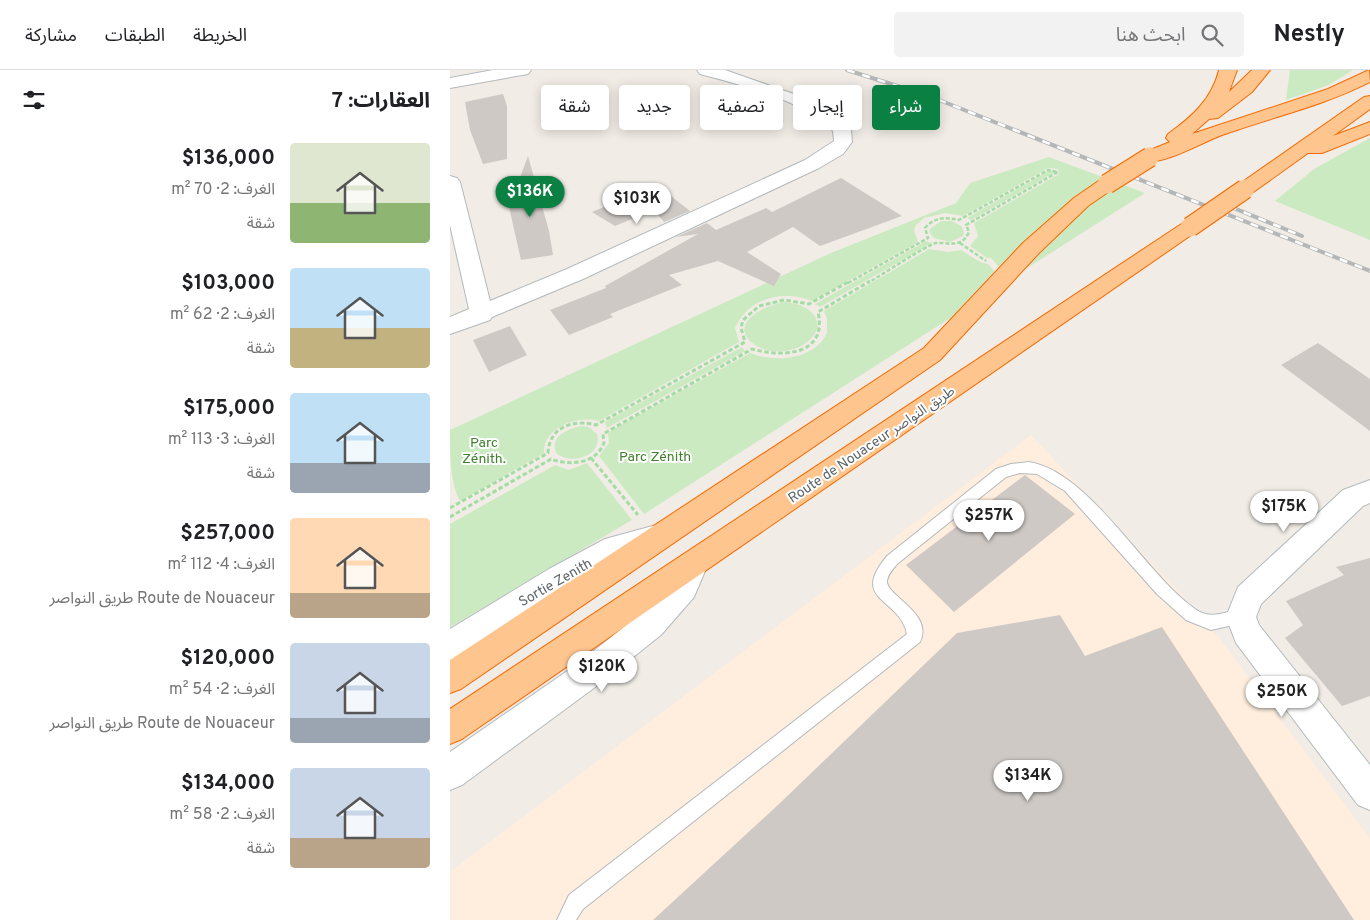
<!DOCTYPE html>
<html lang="ar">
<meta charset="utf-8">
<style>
:root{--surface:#fff;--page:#f2f2f2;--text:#202124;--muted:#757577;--line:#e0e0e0;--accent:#0b8043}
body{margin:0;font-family:Overpass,"Noto Sans Arabic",sans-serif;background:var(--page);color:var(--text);direction:rtl;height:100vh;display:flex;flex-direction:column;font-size:19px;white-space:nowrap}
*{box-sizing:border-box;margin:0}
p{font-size:16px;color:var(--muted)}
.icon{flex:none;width:28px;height:28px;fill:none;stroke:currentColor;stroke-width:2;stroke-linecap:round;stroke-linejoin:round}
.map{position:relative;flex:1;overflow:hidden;direction:ltr}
.panel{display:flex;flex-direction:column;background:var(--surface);width:450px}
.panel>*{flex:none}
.guide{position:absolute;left:15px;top:15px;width:475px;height:45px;direction:rtl;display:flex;gap:10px}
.price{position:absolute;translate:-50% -42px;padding:0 11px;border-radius:18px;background:#fff;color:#222;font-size:16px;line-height:32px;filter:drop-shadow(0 1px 2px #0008)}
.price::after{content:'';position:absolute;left:50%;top:30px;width:15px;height:11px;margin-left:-8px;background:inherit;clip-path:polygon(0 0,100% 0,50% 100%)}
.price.selected{background:var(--accent);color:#fff}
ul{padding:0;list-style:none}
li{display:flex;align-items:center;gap:15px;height:125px;padding:0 20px}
li span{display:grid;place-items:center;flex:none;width:140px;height:100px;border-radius:5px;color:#555}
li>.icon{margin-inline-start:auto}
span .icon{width:60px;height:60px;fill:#fffc;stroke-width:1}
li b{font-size:21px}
h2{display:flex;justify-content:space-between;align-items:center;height:60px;padding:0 20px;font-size:21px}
.chip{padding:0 18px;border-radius:5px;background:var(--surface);box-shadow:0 2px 12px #0003;font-size:18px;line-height:45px}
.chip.selected{background:var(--accent);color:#fff}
header{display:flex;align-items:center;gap:30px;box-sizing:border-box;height:70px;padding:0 25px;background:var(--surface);border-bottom:1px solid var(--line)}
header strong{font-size:24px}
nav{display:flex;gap:28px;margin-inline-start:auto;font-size:18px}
.search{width:350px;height:45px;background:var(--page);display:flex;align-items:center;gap:12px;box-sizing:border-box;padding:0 18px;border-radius:5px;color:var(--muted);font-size:19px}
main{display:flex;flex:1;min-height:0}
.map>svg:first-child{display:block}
</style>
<header>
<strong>Nestly</strong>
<div class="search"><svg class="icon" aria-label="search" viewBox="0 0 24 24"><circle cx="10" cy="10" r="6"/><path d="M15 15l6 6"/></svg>ابحث هنا</div>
<nav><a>الخريطة</a><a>الطبقات</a><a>مشاركة</a></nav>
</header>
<main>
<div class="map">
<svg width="920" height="850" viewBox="0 0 920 850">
<rect width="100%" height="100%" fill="#f1ece6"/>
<!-- commercial -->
<path fill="#fed" d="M581 365 739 533 773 573 920 768V850H0V802Z"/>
<!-- green -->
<path fill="#cceac1" d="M840 0H903L879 15 836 30Z
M920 68V170L825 131 864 99Z
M599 87 695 123 563 207 557 206 541 188H537L520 176 528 166 524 153 609 104 608 99 598 98 513 146 495 143 474 148 466 155 464 160 468 172 362 231C333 220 299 227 285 258L289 272 149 351C128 345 93 357 94 383L10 431C0 413 0 382 0 360L381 183 506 133 520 113Z
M600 100 605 102 521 150 517 148Z
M491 151H502L511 156 514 162 513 166 500 172 484 168 479 162 480 159Z
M476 171 482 173 370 237 365 234Z
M479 179 498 182 511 180 530 192 538 194 555 213 194 444 149 386 159 373 158 364 162 360 300 283C325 293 364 290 377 263V249L374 241Z
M335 232C350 234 367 239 368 257 360 281 325 288 305 275 275 254 316 234 335 232Z
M292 277 295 281 157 358 155 352Z
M132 356 139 357 147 364C153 386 122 395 107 384 98 367 118 358 132 356Z
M137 393 182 450 0 557V454L105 395 119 400Z"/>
<!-- building -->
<path fill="#cec9c5" d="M53 24 57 36V89L33 94 20 60 15 32Z
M78 86 99 161 103 185 71 190 59 137Z
M391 108 452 146 370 176 343 157 297 182 331 204 324 216 268 191 219 205 232 215 160 244 163 247 119 265 100 240 156 218 155 216 248 164 226 167 257 153 266 160 316 138 322 142Z
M212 119 240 141 214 152 204 140 165 156 142 142 187 123 199 134 195 129Z
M60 256 77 285 39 302 23 270Z
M868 273 920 309V361L831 295Z
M575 405 625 444 504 542 456 495Z
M920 488V626L892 636 835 568 853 555 836 531 894 505 886 497Z
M610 545 635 586 712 557 904 850H203L329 734 507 563Z"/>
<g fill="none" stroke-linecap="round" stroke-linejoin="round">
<defs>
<path id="lane" d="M579 392C640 402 693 502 745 539 765 553 779 536 796 542L799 547 796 552 761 560 736 550 707 524 615 421 587 404 570 403 556 407 447 494C443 499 438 504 437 511 436 526 484 543 470 572L133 839 126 850H107L119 825 457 564C450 527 399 532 437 486L546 399 561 394Z"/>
<path id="street" d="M43 0H81L78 4 72 5 0 18V8Z
M247 0H275L358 29 391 47 401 60 402 72 393 84 369 98 133 209 42 247 40 250 0 264V247L19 239 0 155V106L7 108 10 112 40 231 117 199 355 90 384 71 383 61C361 33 285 13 250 4Z
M920 410V433L913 436 811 534 806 547 809 555 920 695V740L908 735 786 573 776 547 788 517 893 420Z"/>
<path id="secondary" d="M210 454 220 458 224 466 220 474 172 488 119 517 11 586 0 590V559L99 499 155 469Z
M243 482 253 485 258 494 244 527 211 565 148 615 12 715 0 720V682L126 595 189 545 222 510 233 485Z"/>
<path id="highway" d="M769 0H787L779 22 802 0H820L802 22 768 48 759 49 742 64 878 19 919 0 920 12C873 36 822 47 772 65 753 72 712 96 693 91L690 87 693 83 720 72 716 68 718 64C742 47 762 29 769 0Z
M920 26V39L883 66 920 52V64L872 83H858L802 123 795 125 788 123 785 119 788 115 914 27Z
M657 108 664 110 667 114 664 118 638 136 589 183 490 290 11 619 0 623V590L474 278 573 173 624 128 650 110Z
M740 151 747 153 750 157 747 161 12 669 0 674V639L733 153Z"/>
</defs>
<!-- lane casing -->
<use href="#lane" stroke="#b3b9bc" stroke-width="2"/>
<!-- street casing -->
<use href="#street" stroke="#b3b9bc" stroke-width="2"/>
<!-- secondary casing -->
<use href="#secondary" stroke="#b4bbbf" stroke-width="2"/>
<!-- highway casing -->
<use href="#highway" stroke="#f76900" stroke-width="2"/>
<!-- path-far1 -->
<path stroke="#a3dda3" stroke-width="2.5" stroke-dasharray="4 2" stroke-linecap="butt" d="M510 173 536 191
M398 213 478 168 475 158C484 147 496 147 509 150L598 100 608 102 516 155 519 162C511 179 499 172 486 173 479 174 428 207 418 213"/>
<!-- path -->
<path stroke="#a3dda3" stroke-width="3" stroke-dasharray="4.5 2.5" stroke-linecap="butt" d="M141 388 188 445
M0 438 98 383C99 357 123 349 146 355L295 272 291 258 293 250 309 236 334 230 359 234 400 211
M0 447 101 389C120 396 146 394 154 373L153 364 302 279C333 288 378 285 368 242L420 211"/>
<!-- lane -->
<use href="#lane" fill="#fff" fill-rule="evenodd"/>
<!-- street -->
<use href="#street" fill="#fff" fill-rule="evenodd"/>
<!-- secondary -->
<use href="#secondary" fill="#fff" fill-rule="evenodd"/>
<!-- highway -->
<use href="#highway" fill="#ffc58f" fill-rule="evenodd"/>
<defs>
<path id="rail" d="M397 0 479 26 920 201
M764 130 852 166"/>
</defs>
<!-- rail casing -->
<use href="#rail" stroke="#b5b6b7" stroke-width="4"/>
<!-- rail -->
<use href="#rail" stroke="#fff" stroke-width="2.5" stroke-dasharray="8" stroke-linecap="butt"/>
<defs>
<path id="highway-bridge" d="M657 114 700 87
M740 157 795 119"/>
</defs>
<!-- highway-bridge casing -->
<use href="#highway-bridge" stroke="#f76900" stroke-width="21" stroke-linecap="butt"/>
<!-- highway-bridge -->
<use href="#highway-bridge" stroke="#ffc58f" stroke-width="19"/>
</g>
<g text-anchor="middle" stroke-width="4" stroke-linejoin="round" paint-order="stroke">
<!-- park labels -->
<g font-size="14" fill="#3e802c" stroke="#fff">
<text x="34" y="377">Parc<tspan x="34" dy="16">Zénith.</tspan></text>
<text x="205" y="391">Parc Zénith</text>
</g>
<!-- street labels -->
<g font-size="14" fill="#5d6568" stroke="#fff">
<text transform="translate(421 374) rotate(-34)" y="5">Route de Nouaceur طريق النواصر</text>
<text transform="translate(105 512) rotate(-30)" y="5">Sortie Zenith</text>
</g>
</g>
</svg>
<b class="price selected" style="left:80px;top:148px">$136K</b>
<b class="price" style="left:187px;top:155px">$103K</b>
<b class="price" style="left:834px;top:463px">$175K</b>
<b class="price" style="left:539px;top:472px">$257K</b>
<b class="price" style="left:152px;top:623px">$120K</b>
<b class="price" style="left:832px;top:648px">$250K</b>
<b class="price" style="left:578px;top:732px">$134K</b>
<div class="guide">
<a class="chip selected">شراء</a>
<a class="chip">إيجار</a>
<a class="chip">تصفية</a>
<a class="chip">جديد</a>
<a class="chip">شقة</a>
</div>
</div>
<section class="panel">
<h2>العقارات: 7<svg class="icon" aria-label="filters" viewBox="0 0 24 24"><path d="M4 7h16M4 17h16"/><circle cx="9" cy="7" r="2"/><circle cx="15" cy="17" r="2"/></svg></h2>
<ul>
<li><span style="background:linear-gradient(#dfe7d0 60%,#8fb573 0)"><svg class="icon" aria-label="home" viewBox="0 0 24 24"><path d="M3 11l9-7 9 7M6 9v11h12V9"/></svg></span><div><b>$136,000</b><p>الغرف: 2 · 70 m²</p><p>شقة</p></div></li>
<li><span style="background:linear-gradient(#bfe0f5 60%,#c2b280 0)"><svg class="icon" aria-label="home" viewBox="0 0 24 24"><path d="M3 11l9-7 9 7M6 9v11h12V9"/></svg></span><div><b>$103,000</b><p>الغرف: 2 · 62 m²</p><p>شقة</p></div></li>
<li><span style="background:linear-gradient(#bfe0f5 70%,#9aa5b1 0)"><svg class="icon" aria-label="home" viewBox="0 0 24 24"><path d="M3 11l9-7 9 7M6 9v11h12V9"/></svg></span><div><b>$175,000</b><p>الغرف: 3 · 113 m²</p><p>شقة</p></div></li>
<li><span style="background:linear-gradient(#ffd9b3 75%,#b9a48a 0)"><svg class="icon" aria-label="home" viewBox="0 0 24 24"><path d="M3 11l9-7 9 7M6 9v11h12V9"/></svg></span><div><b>$257,000</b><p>الغرف: 4 · 112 m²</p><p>Route de Nouaceur طريق النواصر</p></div></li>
<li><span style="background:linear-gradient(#c9d6e8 75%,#9aa5b1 0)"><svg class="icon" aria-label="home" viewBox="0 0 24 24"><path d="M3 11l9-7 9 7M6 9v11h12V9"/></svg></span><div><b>$120,000</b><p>الغرف: 2 · 54 m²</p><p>Route de Nouaceur طريق النواصر</p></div></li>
<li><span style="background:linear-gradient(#c9d6e8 70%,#b9a48a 0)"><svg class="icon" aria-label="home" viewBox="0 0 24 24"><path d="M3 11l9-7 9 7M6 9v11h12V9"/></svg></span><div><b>$134,000</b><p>الغرف: 2 · 58 m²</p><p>شقة</p></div></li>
</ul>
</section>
</main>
